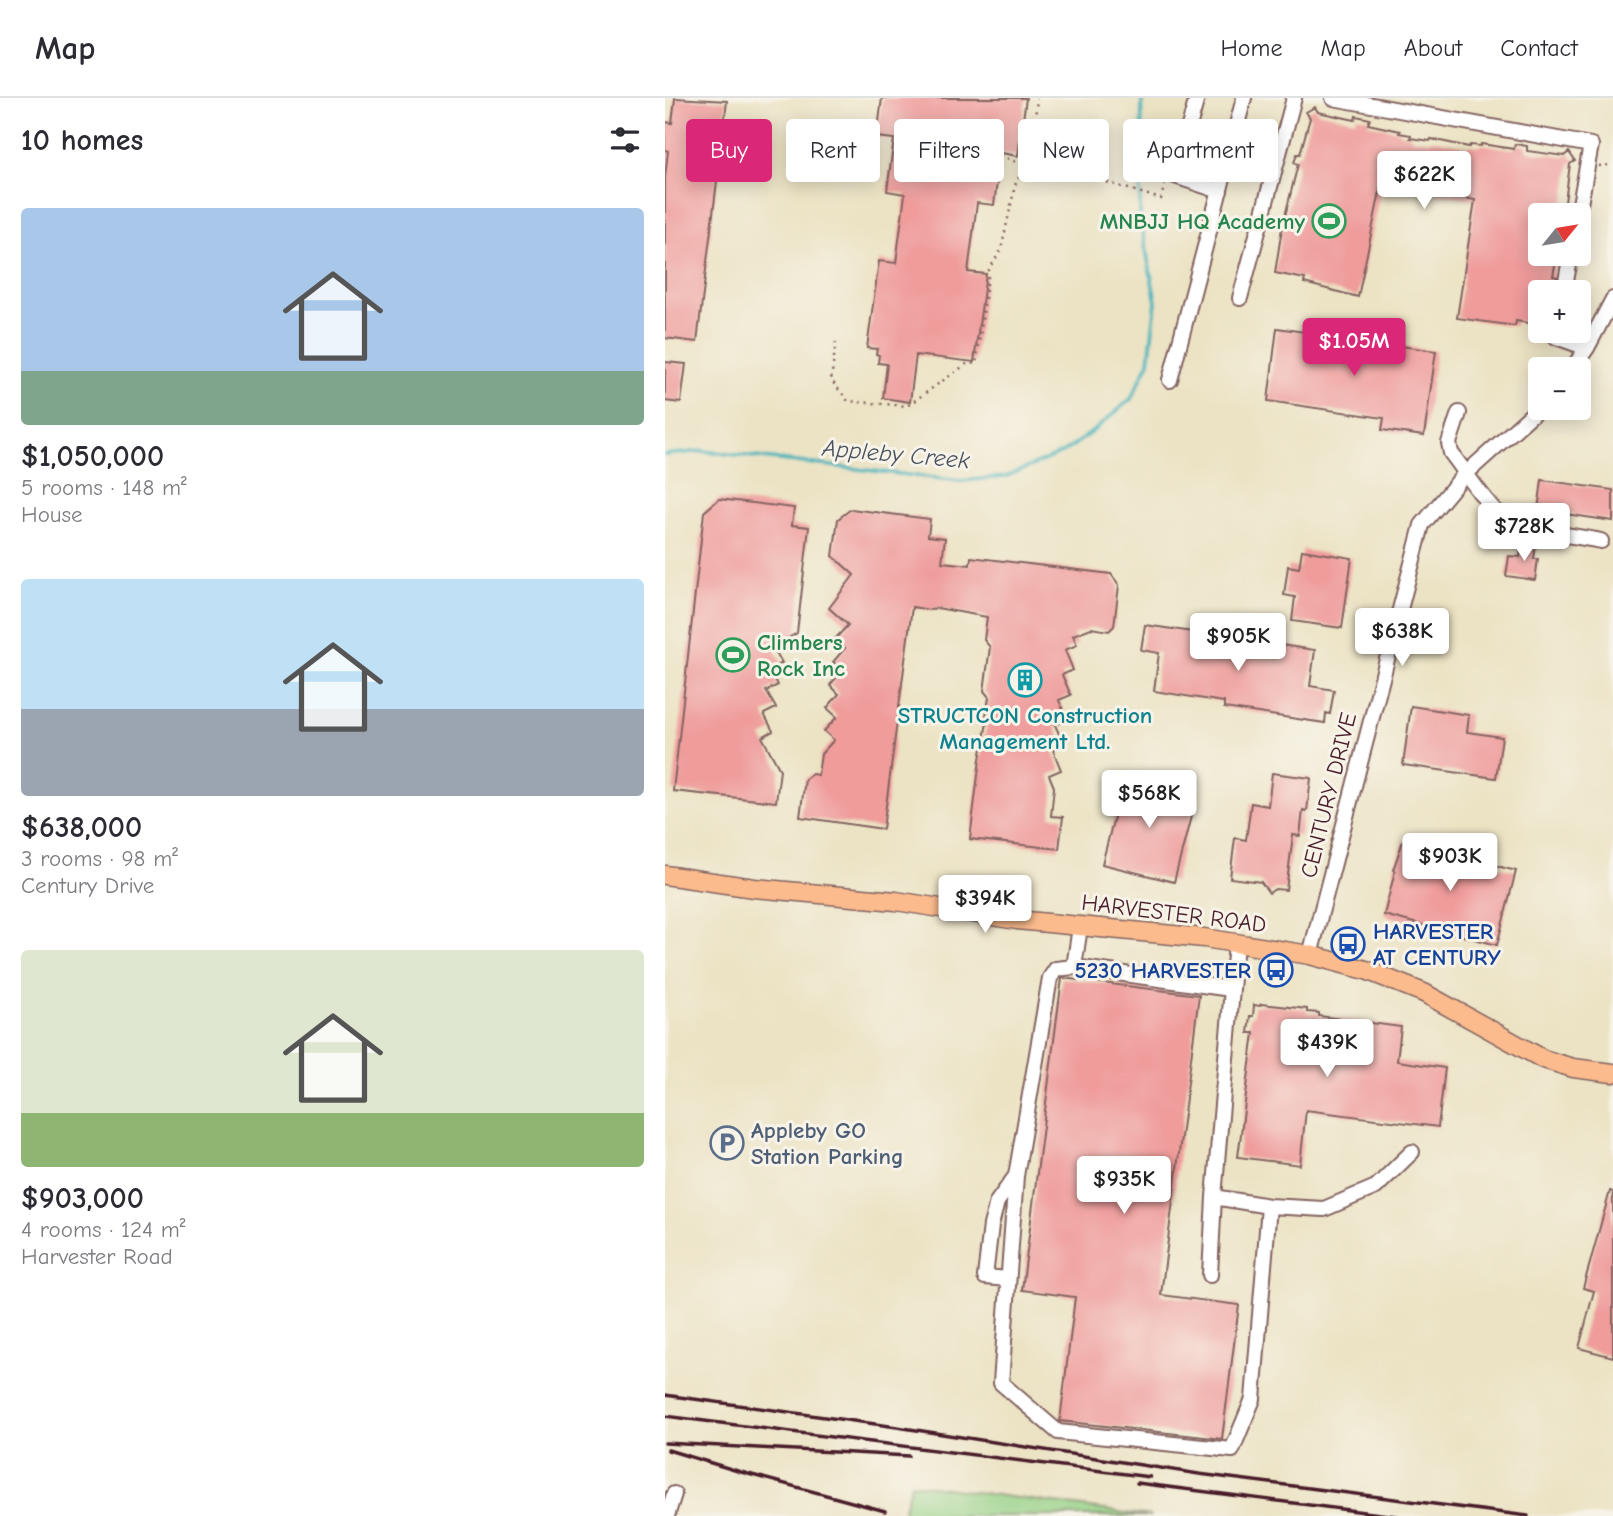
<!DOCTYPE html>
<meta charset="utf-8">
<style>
:root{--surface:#fff;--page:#f7f7f7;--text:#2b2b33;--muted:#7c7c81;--line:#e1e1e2;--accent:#db2777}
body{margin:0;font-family:"Comic Neue",sans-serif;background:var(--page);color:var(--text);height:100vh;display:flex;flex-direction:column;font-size:26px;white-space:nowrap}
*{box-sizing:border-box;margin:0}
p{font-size:23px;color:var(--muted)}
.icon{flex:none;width:38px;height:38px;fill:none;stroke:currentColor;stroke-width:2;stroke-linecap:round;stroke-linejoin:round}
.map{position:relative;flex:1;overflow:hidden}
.sheet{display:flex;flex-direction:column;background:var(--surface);width:665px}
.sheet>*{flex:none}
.hud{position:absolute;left:21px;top:21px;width:665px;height:63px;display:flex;gap:14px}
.needle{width:46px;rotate:60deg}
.buttons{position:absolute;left:863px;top:105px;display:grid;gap:14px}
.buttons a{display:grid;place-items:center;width:63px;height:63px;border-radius:7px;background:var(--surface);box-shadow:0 4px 18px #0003;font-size:35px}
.price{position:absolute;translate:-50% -60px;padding:0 16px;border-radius:7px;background:#fff;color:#222;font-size:23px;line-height:46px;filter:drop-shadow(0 2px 4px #0008)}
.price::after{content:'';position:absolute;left:50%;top:42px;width:21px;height:16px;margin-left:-10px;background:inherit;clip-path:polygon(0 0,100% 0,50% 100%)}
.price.selected{background:var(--accent);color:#fff}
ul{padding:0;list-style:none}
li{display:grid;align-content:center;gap:14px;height:371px;padding:0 21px}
li span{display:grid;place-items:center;height:217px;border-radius:7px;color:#555}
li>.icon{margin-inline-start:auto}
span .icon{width:126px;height:126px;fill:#fffc;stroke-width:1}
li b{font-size:30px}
h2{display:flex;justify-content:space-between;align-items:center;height:84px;padding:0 21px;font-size:30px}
.pill{padding:0 24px;border-radius:7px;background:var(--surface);box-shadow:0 4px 18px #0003;font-size:24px;line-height:63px}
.pill.selected{background:var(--accent);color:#fff}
header{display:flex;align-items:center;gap:42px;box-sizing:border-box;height:98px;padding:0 35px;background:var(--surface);border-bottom:2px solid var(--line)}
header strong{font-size:33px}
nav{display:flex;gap:38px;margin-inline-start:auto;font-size:24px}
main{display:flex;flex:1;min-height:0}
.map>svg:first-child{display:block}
</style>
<header>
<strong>Map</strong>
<nav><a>Home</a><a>Map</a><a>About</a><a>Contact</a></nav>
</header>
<main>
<section class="sheet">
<h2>10 homes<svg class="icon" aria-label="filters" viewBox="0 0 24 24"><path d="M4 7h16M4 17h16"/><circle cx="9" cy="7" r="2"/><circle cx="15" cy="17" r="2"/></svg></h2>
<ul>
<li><span style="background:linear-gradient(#a9c7e8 75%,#7fa58c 0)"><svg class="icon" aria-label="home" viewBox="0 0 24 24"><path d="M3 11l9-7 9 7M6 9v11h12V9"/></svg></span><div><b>$1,050,000</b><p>5 rooms · 148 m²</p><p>House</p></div></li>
<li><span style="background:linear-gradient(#bfe0f5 60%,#9aa5b1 0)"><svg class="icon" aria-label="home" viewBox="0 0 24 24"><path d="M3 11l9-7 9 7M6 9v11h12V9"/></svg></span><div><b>$638,000</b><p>3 rooms · 98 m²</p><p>Century Drive</p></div></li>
<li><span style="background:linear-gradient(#dfe7d0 75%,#8fb573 0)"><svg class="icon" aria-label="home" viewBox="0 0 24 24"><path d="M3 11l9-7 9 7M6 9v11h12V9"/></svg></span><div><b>$903,000</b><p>4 rooms · 124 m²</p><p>Harvester Road</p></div></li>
</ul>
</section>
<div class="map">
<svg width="948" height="1418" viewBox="0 0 948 1418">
<rect width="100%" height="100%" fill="#f7f3e8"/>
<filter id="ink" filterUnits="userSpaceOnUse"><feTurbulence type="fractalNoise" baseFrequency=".0143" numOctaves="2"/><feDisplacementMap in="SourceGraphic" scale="14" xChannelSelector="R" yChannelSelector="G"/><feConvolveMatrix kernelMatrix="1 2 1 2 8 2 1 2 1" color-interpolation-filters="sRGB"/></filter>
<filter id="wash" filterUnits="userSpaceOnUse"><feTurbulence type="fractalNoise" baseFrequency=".00686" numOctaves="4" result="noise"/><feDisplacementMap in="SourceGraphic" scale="28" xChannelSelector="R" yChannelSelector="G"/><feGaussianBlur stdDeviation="1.57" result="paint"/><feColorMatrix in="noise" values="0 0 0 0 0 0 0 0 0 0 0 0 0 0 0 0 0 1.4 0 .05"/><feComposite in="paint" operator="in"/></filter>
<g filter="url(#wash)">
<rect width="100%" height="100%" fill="#ece3c4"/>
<!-- green -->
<path fill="#94d085" stroke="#6f7858" stroke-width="2" d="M246 1385 460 1415 486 1418H237Z"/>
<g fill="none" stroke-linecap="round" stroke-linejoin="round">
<!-- stream -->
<path stroke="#43b2bc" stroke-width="3.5" d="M0 357 38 353 295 383 340 379 399 354 427 334 466 301 484 264 491 204 475 119 477 0"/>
</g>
<g id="blocks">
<!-- building -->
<path fill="#ef9c9b" d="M10 0 62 3 32 244 0 240V79L3 53 0 52V24L7 25Z
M217 0H361L353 58 336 55 329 107 312 105 303 174 321 176 309 264 251 257 245 304 218 300 222 266 213 265 214 257 211 256 212 251 202 250 214 163 231 165 240 96 222 93 229 41 212 39Z
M650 9 653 14 690 22 691 18 705 21 703 26 735 33 734 35 746 37 745 40 765 43 766 41 804 49 805 47 816 48V46L849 51 850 46 862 48V53L899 58 904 54 910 63 905 66 900 104 904 105 902 116 875 117V156H892L888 178 892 179 890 188 887 187 886 194H875V227L851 223 850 228 792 220 810 102 717 84 693 199 639 185 640 181 610 175 617 130 633 66 629 65 632 56H635L645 20 641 14Z
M612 230 771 253 759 338 717 332 719 320 603 303Z
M0 264 21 266 16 305 0 303Z
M877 382 948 392V423L873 412Z
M54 401 129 410 127 427 144 429 132 535 108 549 117 565 105 572 113 587 101 593 111 610 99 616 108 633 97 639 115 672 111 704 8 693 39 414Z
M186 411 265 421 263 438 280 440 277 464 305 467 306 459 446 476 454 487 449 528 444 533 426 530 408 537 412 547 400 552 408 572 397 577 406 597 394 602 402 622 390 627 399 647 388 652 396 672 384 677 389 689 386 718 398 719 394 751 305 741 315 661 322 625 320 624 324 599 319 593 325 549 319 542 322 519 272 510 265 512 247 509 218 731 135 719 140 681 147 676 153 677 156 656 169 642 159 633 172 619 162 610 174 596 165 587 177 573 168 564 180 550 170 541 183 527 164 510 189 477 168 458 173 421Z
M857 444 871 446 869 461H873L870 482 841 478 844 458 855 459Z
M637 452 687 460 677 530 627 523 630 499 619 497 623 468 634 470Z
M480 527 650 552 645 588 669 592 665 616 661 615 660 625 559 610V604L489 593 494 555 476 552Z
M746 608 804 617 802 634 837 639 831 680 738 667Z
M607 675 646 680 642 713 638 712 635 738 628 737 621 792 610 791 604 795 596 784 565 780 570 740 581 742 586 705 603 708Z
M459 680 531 699 509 784 437 766Z
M738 743 851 773 832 847 719 817 730 773 728 772Z
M397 880 534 897 496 1197 574 1207 557 1341 395 1323 410 1199 357 1192Z
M596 906 642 911V914L654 915V918L736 929 732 963 780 970 773 1029 641 1012 635 1067 573 1059 589 935H583L585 918H588L589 907 595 908Z
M945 1093 948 1094V1259L914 1250 929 1193 918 1190Z"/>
</g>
</g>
<g filter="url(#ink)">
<use href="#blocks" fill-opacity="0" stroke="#836461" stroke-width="2"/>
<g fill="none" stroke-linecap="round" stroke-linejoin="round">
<defs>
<path id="minor" d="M532 0 510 78 555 93
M668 0 926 47 913 117
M899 194 906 156
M575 200 629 0
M892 233 891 239 922 250
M907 271 922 250 948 201
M505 282 579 0
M794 315 784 345 786 355C800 373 824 411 841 422 860 433 913 438 936 443
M415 829 409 869 391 871 385 880 351 1078 336 1285 393 1334 567 1352 588 1301 604 1108 549 1099 571 845
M645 857 757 427 797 379 875 309
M409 869 566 891
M604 1108 659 1111 711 1089 747 1054
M545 1177 549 1099
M343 1181 320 1179 326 1127 332 1104 350 1079
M2 1418 9 1396"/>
<path id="major" d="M0 777 89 790 231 803 352 822 539 840 645 857 701 872 759 895 878 961 908 970 948 975"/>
</defs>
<!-- minor casing -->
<use href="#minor" stroke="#836461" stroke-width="18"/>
<!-- major casing -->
<use href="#major" stroke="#836461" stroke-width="21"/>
<!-- path -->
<path stroke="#836461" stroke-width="2.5" stroke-dasharray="2 5" stroke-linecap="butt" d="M342 60C353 66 366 67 376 74L399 71 496 101 500 86
M934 68 948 67
M171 244 166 282 183 303 242 308 303 265 311 266 324 172 336 152 351 84 362 67 367 53 372 0"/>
<!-- minor -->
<use href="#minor" stroke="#fff" stroke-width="14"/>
<!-- major -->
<use href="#major" stroke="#fbbb8d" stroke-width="18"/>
<!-- rail -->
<path stroke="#4a1f2b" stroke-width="3.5" d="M0 1297 232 1329 534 1376 863 1418
M0 1318 485 1379
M0 1345 244 1358
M3 1352 76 1374 220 1413
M472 1385 731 1418"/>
</g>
</g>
<!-- icons -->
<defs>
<symbol id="stadium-ring" viewBox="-11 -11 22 22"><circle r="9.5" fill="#f7f3e8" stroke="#2e9e5b" stroke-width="1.5"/><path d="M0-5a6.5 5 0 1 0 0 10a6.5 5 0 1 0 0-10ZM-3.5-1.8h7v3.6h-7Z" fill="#2e9e5b"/></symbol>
<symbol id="building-ring" viewBox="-11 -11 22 22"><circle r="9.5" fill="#f7f3e8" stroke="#0f9aa8" stroke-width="1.5"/><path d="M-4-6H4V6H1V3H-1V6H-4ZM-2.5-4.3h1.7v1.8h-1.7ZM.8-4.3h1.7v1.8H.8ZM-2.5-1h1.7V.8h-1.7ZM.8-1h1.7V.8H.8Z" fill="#0f9aa8"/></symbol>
<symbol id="bus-ring" viewBox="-11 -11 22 22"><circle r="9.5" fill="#f7f3e8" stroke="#1a4fb4" stroke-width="1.5"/><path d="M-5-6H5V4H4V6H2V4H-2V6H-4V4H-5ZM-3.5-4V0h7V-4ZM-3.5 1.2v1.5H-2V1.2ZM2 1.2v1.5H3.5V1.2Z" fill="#1a4fb4"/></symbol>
<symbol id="parking-ring" viewBox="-11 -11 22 22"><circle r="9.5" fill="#f7f3e8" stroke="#5c6f8a" stroke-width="1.5"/><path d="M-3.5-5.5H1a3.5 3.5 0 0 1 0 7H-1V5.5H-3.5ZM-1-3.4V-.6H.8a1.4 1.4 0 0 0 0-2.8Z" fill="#5c6f8a"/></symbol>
</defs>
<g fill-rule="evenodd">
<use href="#stadium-ring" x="645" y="104" width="38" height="38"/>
<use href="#stadium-ring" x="49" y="538" width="38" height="38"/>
<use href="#building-ring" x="341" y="563" width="38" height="38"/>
<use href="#bus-ring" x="664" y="827" width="38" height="38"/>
<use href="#bus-ring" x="592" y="853" width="38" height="38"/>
<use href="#parking-ring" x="43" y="1026" width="38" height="38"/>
</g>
<g text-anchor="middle" stroke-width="6" stroke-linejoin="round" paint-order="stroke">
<!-- leisure labels -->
<g font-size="23" font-weight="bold" fill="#27864d" stroke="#f7f3e8" text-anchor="end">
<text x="640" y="131">MNBJJ HQ Academy</text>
<text x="92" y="552" text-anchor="start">Climbers<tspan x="92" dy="26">Rock Inc</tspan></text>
</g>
<!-- culture labels -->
<g font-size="23" font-weight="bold" fill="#0d838f" stroke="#f7f3e8">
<text x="360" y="625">STRUCTCON Construction<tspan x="360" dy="26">Management Ltd.</tspan></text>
</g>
<!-- street labels -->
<g font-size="23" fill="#4a1f2b" stroke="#f7f3e8">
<text transform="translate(663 697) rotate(-76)" y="8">CENTURY DRIVE</text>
<text transform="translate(509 815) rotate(7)" y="8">HARVESTER ROAD</text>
</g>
<!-- transit labels -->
<g font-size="23" font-weight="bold" fill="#164399" stroke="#f7f3e8" text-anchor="start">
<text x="708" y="841">HARVESTER<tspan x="708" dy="26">AT CENTURY</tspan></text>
<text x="586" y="880" text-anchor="end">5230 HARVESTER</text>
</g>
<!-- service labels -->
<g font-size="23" font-weight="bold" fill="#4e5e75" stroke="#f7f3e8" text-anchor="start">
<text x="86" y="1040">Appleby GO<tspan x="86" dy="26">Station Parking</tspan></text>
</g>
<!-- water labels -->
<g font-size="24" font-style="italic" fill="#48525e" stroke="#f7f3e8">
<text transform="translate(231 356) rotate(5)" y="8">Appleby Creek</text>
</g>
</g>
</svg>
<div class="buttons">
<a><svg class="needle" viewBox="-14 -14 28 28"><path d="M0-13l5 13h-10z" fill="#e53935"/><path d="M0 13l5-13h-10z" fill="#7c7c81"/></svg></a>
<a>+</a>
<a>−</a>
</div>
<b class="price" style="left:759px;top:113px">$622K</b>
<b class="price selected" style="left:689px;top:280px">$1.05M</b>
<b class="price" style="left:859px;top:465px">$728K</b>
<b class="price" style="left:737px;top:570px">$638K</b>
<b class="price" style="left:573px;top:575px">$905K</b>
<b class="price" style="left:484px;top:732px">$568K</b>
<b class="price" style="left:785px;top:795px">$903K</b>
<b class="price" style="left:320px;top:837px">$394K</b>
<b class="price" style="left:662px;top:981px">$439K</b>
<b class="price" style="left:459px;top:1118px">$935K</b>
<div class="hud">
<a class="pill selected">Buy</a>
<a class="pill">Rent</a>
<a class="pill">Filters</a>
<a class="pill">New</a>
<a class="pill">Apartment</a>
</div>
</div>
</main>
